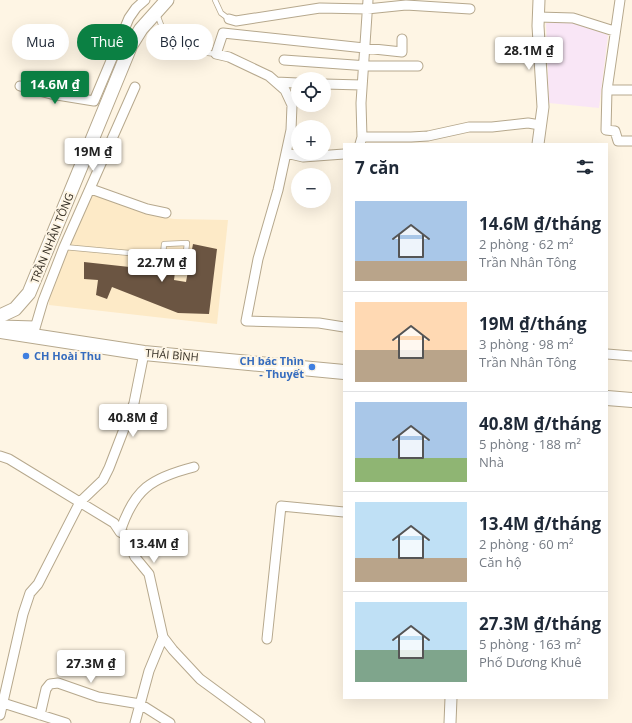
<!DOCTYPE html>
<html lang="vi">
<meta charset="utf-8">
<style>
:root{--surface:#fff;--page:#f2f2f3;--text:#1f2937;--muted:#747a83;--line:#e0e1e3;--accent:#0b8043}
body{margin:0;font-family:"Open Sans",sans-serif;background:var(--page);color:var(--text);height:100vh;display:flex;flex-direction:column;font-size:15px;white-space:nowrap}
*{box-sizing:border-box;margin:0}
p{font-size:13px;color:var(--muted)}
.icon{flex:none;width:22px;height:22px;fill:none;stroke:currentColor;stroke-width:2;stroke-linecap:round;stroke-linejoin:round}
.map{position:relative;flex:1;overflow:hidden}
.details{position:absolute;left:343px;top:143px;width:265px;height:556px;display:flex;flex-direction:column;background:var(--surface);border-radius:0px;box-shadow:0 4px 16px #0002}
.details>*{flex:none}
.guide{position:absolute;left:12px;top:24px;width:271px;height:36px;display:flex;gap:8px}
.fabs{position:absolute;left:291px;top:72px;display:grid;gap:8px}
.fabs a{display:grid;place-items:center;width:40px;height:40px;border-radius:50%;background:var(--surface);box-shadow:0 4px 16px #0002;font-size:20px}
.price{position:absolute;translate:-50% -34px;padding:0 9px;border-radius:4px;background:#fff;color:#222;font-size:13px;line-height:26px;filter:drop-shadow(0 1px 2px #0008)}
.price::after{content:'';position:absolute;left:50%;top:24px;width:12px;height:9px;margin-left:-6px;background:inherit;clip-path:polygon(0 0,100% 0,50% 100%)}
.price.current{background:var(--accent);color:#fff}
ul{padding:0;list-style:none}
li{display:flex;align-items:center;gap:12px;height:100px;padding:0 12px}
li+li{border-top:1px solid var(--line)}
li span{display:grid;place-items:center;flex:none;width:112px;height:80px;border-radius:0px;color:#555}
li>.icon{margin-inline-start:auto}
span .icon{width:48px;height:48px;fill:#fffc;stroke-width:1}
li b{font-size:17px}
h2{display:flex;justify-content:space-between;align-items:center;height:48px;padding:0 12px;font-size:17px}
.tag{padding:0 14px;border-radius:18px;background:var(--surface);box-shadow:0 4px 16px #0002;font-size:14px;line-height:36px}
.tag.current{background:var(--accent);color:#fff}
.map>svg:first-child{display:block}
</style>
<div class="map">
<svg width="632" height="723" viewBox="0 0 632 723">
<rect width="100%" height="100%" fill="#fef5e4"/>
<!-- built -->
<path fill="#fdeac7" d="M92 193 145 214 174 219 228 220 217 324 49 305V294Z"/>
<!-- education -->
<path fill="#f9e6f6" d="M546 23H573L608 35 599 108 549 103Z"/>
<!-- building -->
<path fill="#6b5542" d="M193 244 217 249 209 314 178 313 112 287 107 299 96 295 98 280 84 279V262L175 272 174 280 186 282Z"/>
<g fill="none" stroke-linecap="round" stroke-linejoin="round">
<defs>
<path id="service" d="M215 0 221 13 229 19
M157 14 163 30 176 49 216 54
M187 243 184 268 162 266 164 244Z
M64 247 162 256"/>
<path id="minor" d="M620 0 607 90 606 130 615 131 618 141H632
M538 17 573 18 614 31
M229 19 236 21 320 8 367 9 406 5 470 9
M284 60 368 66H418
M276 82 298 83
M324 84 362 85
M20 86 51 94 94 101 129 18 136 8 145 0
M607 90H632
M362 137H411L428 136 469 127H492L528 123 540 125
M360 144 362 137 361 103 368 0
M286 153 303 157 344 154
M91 189 147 209 166 213
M0 325 35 326
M344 327 319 323 246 321 258 259 278 190 291 130 292 105 285 90 269 76 229 57 216 54 223 33 402 52V39
M33 335 43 301 64 247 135 87
M607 354 632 356
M0 456 9 459 114 523 120 532 124 534 135 557 149 574 163 637 173 650 200 679 260 723
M120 532C134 489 151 478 194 467
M267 639 281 506 344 512
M3 703 66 723
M0 715 23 614 30 593 38 584 80 502 103 480 109 468 134 403 144 353
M40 715 46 689 50 684 58 683 98 697 140 704 170 723
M135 723 149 671 163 637"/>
<path id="tertiary" d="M538 144 543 107 538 26 539 0
M450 723 451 698"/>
<path id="secondary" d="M0 316 15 309 29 293 131 45 141 29 167 0"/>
<path id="primary" d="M0 331 144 353 344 372
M607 398 632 400"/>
</defs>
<!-- service casing -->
<use href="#service" stroke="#b6a88d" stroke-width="6"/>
<!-- minor casing -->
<use href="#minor" stroke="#b6a88d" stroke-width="11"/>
<!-- tertiary casing -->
<use href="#tertiary" stroke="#b6a88d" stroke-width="13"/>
<!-- secondary casing -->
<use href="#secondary" stroke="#b6a88d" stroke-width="15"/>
<!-- primary casing -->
<use href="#primary" stroke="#b6a88d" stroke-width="16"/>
<!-- service -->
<use href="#service" stroke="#fff" stroke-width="4.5"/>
<!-- minor -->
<use href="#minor" stroke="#fff" stroke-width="9"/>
<!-- tertiary -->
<use href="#tertiary" stroke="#fff" stroke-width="11"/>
<!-- secondary -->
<use href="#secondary" stroke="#fff" stroke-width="13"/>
<!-- primary -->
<use href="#primary" stroke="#fff" stroke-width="14"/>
</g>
<!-- markers -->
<g fill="#3f7fe0" stroke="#fef5e4" stroke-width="1.5">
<circle cx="26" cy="356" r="4"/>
<circle cx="312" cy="367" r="4"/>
</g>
<g text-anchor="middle" stroke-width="4" stroke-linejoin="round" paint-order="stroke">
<!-- street labels -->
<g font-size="11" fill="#332d23" stroke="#fef5e4">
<text transform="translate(52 238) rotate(-68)" y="4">TRẦN NHÂN TÔNG</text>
<text transform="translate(172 355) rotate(5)" y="4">THÁI BÌNH</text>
</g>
<!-- shop labels -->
<g font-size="11" font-weight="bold" fill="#366cbe" stroke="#fef5e4" text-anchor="start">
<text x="34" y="360">CH Hoài Thu</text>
<text x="304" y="365" text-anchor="end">CH bác Thìn<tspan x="304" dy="13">- Thuyết</tspan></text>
</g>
</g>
</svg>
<div class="fabs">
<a><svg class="icon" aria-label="locate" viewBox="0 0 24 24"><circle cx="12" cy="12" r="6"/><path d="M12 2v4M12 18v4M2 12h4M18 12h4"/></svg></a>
<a>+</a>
<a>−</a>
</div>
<b class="price" style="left:529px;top:71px">28.1M ₫</b>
<b class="price current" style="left:55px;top:105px">14.6M ₫</b>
<b class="price" style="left:93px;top:172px">19M ₫</b>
<b class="price" style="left:162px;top:283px">22.7M ₫</b>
<b class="price" style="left:133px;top:438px">40.8M ₫</b>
<b class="price" style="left:154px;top:564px">13.4M ₫</b>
<b class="price" style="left:91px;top:684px">27.3M ₫</b>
<div class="guide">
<a class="tag">Mua</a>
<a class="tag current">Thuê</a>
<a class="tag">Bộ lọc</a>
</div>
<section class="details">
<h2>7 căn<svg class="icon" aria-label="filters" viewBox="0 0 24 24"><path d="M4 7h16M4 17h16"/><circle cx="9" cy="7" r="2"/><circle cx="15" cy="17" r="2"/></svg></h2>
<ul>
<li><span style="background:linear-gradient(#a9c7e8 75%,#b9a48a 0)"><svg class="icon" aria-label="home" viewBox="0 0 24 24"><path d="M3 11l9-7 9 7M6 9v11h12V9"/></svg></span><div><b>14.6M ₫/tháng</b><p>2 phòng · 62 m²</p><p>Trần Nhân Tông</p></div></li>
<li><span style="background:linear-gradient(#ffd9b3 60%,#b9a48a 0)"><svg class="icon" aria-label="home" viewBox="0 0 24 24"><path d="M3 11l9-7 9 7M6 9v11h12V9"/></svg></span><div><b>19M ₫/tháng</b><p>3 phòng · 98 m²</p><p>Trần Nhân Tông</p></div></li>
<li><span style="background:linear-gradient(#a9c7e8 70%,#8fb573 0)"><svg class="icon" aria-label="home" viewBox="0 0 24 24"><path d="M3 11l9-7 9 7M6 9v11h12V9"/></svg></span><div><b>40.8M ₫/tháng</b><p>5 phòng · 188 m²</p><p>Nhà</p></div></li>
<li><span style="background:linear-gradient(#bfe0f5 70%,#b9a48a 0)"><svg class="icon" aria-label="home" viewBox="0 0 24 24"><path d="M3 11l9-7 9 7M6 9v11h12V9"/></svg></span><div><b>13.4M ₫/tháng</b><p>2 phòng · 60 m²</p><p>Căn hộ</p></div></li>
<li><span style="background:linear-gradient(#bfe0f5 60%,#7fa58c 0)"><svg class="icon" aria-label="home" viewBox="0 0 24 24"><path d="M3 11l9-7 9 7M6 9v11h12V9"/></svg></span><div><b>27.3M ₫/tháng</b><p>5 phòng · 163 m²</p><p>Phố Dương Khuê</p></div></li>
</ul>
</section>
</div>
